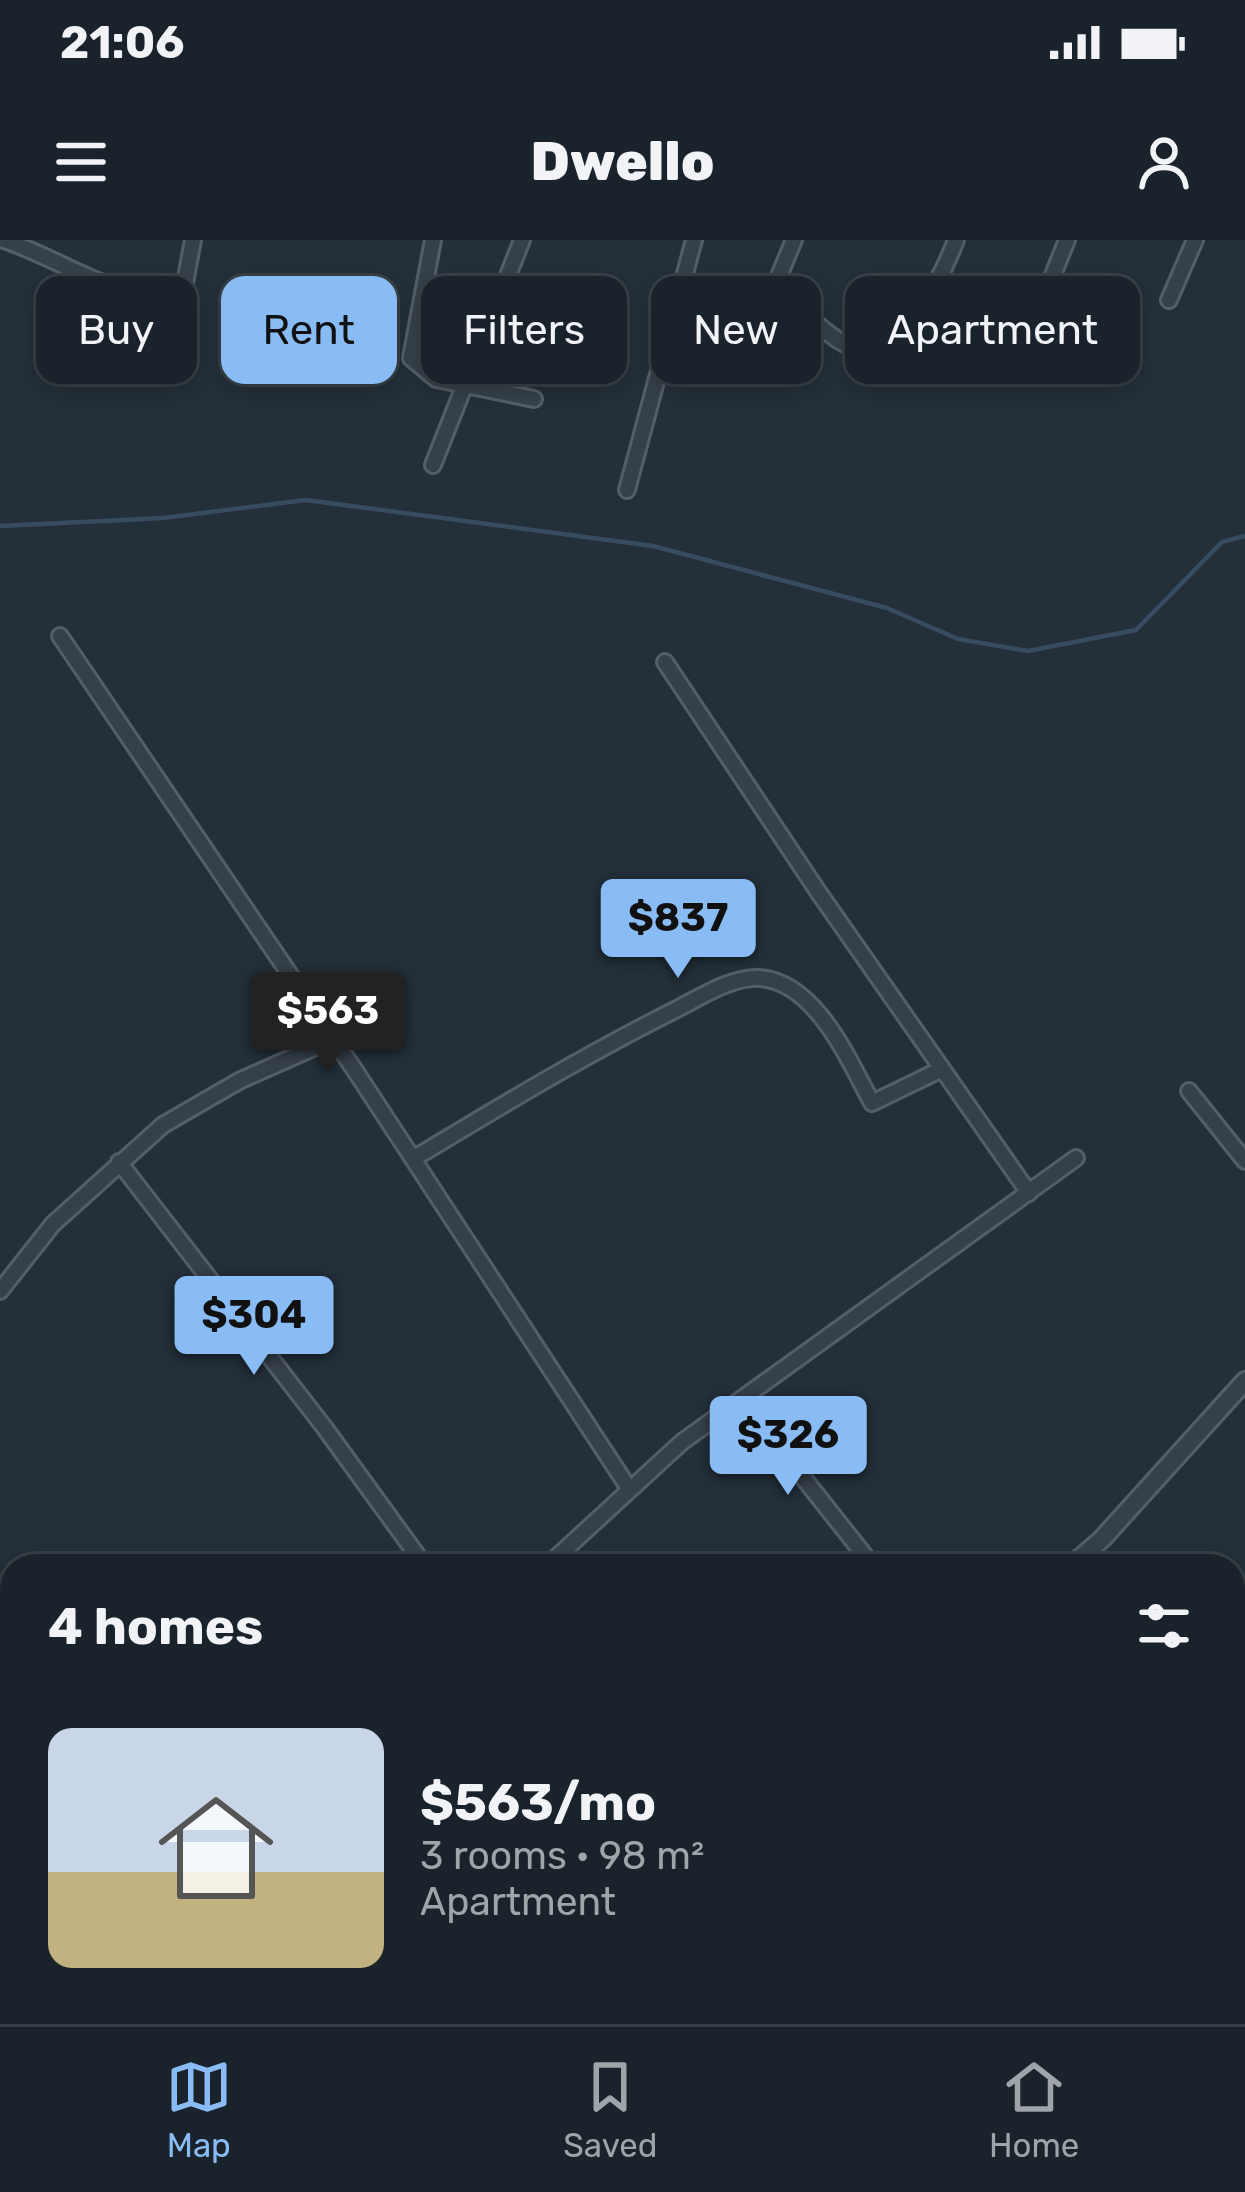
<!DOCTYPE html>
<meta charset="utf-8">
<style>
:root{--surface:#1a232b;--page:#272f37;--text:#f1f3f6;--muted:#9fa4a9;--line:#384047;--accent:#89bcf4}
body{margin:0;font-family:Rubik,sans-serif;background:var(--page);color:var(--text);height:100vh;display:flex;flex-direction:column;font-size:45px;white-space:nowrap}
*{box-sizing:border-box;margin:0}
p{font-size:39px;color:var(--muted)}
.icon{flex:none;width:66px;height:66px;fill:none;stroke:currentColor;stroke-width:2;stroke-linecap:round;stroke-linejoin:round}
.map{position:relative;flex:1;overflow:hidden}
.panel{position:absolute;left:0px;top:1314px;width:1245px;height:471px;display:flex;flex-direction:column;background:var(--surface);border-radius:36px 36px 0 0;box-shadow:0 6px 18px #0003,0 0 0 3px var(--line)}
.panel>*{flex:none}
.banner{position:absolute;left:36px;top:36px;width:1173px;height:108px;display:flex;gap:24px}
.price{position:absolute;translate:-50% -102px;padding:0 27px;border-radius:12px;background:var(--accent);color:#111;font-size:39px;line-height:78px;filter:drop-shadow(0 3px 6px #0008)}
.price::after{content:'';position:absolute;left:50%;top:72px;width:36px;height:27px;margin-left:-18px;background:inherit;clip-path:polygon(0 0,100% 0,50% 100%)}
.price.current{background:#222;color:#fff}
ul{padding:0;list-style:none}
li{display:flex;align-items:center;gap:36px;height:300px;padding:0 48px}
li+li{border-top:3px solid var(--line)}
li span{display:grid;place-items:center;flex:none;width:336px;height:240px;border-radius:24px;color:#555}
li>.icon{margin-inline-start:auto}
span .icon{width:144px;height:144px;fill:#fffc;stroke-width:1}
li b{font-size:51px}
h2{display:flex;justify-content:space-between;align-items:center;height:144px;padding:0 48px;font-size:51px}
.chip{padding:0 42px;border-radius:24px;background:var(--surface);box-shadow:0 6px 18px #0003,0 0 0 3px var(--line);font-size:42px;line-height:108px}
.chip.current{background:var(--accent);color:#111}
.status{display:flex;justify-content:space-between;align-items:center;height:84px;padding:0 60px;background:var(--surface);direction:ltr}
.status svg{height:33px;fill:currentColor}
header{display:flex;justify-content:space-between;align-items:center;height:156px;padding:0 48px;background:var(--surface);font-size:54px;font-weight:800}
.menu{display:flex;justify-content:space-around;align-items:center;height:168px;border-top:3px solid var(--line);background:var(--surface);font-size:33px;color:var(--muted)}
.menu a{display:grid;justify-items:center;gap:6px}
.menu .current{color:var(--accent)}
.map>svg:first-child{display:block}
</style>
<div class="status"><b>21:06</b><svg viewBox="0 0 49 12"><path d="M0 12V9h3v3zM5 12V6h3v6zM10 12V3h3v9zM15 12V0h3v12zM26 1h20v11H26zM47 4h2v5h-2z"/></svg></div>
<header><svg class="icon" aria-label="menu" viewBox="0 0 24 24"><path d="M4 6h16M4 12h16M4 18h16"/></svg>Dwello<svg class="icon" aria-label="person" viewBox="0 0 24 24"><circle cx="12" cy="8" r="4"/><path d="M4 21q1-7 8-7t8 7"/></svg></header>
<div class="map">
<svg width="1245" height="1784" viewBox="0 0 1245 1784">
<rect width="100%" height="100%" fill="#232f39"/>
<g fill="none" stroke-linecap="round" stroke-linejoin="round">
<!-- stream -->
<path stroke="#374c60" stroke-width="4.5" d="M0 286 163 278 306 260 653 306 887 368 958 399 1028 411 1136 390 1222 302 1245 296"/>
<defs>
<path id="minor" d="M4 0C45 14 80 36 121 50
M433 0 411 118 436 139 534 159
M794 0 779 36C792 67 841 112 875 114 914 85 939 45 956 0
M1169 60 1195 0
M1042 62 1067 0
M172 113 193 0
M433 225 522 0
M627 250 694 0
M60 396 354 829 630 1250
M665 422 819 653 1029 953
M1189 851 1245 921
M413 919C499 867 585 815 675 770 699 758 732 736 760 738 816 742 849 821 872 863L942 829
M119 922 324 1187 425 1326
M0 1051 53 984 163 885 239 841 333 799
M741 1159 873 1326
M547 1326 682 1202 1076 918
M0 1373 12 1390
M1233 1604 1245 1596
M167 1773 178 1784
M534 1773 544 1784
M935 1773 944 1784
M1227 1773 1236 1784
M1003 1784 1016 1773"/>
<path id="tertiary" d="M1071 1326 1102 1299 1245 1141
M552 1784 565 1773"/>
</defs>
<!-- minor casing -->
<use href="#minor" stroke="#545e68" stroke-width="20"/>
<!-- tertiary casing -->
<use href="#tertiary" stroke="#545e68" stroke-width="22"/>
<!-- minor -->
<use href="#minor" stroke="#36404a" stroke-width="14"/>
<!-- tertiary -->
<use href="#tertiary" stroke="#36404a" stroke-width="16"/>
</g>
</svg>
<b class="price" style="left:678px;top:741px">$837</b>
<b class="price current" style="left:328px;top:834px">$563</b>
<b class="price" style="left:254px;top:1138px">$304</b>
<b class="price" style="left:788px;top:1258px">$326</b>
<div class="banner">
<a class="chip">Buy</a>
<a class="chip current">Rent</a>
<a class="chip">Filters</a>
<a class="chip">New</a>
<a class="chip">Apartment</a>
</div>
<section class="panel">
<h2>4 homes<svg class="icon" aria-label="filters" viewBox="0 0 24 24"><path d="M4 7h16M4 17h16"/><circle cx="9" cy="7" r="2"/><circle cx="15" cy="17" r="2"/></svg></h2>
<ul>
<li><span style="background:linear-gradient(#c9d6e8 60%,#c2b280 0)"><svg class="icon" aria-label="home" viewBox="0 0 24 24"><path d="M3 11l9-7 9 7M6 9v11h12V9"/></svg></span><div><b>$563/mo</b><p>3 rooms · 98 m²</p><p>Apartment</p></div></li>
</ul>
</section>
</div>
<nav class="menu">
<a class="current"><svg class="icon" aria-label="map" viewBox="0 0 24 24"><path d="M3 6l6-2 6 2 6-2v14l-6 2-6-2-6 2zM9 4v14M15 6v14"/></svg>Map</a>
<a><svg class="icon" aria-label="saved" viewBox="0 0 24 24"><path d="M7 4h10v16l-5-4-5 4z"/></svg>Saved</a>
<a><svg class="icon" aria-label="home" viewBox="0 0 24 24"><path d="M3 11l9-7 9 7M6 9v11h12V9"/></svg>Home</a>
</nav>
